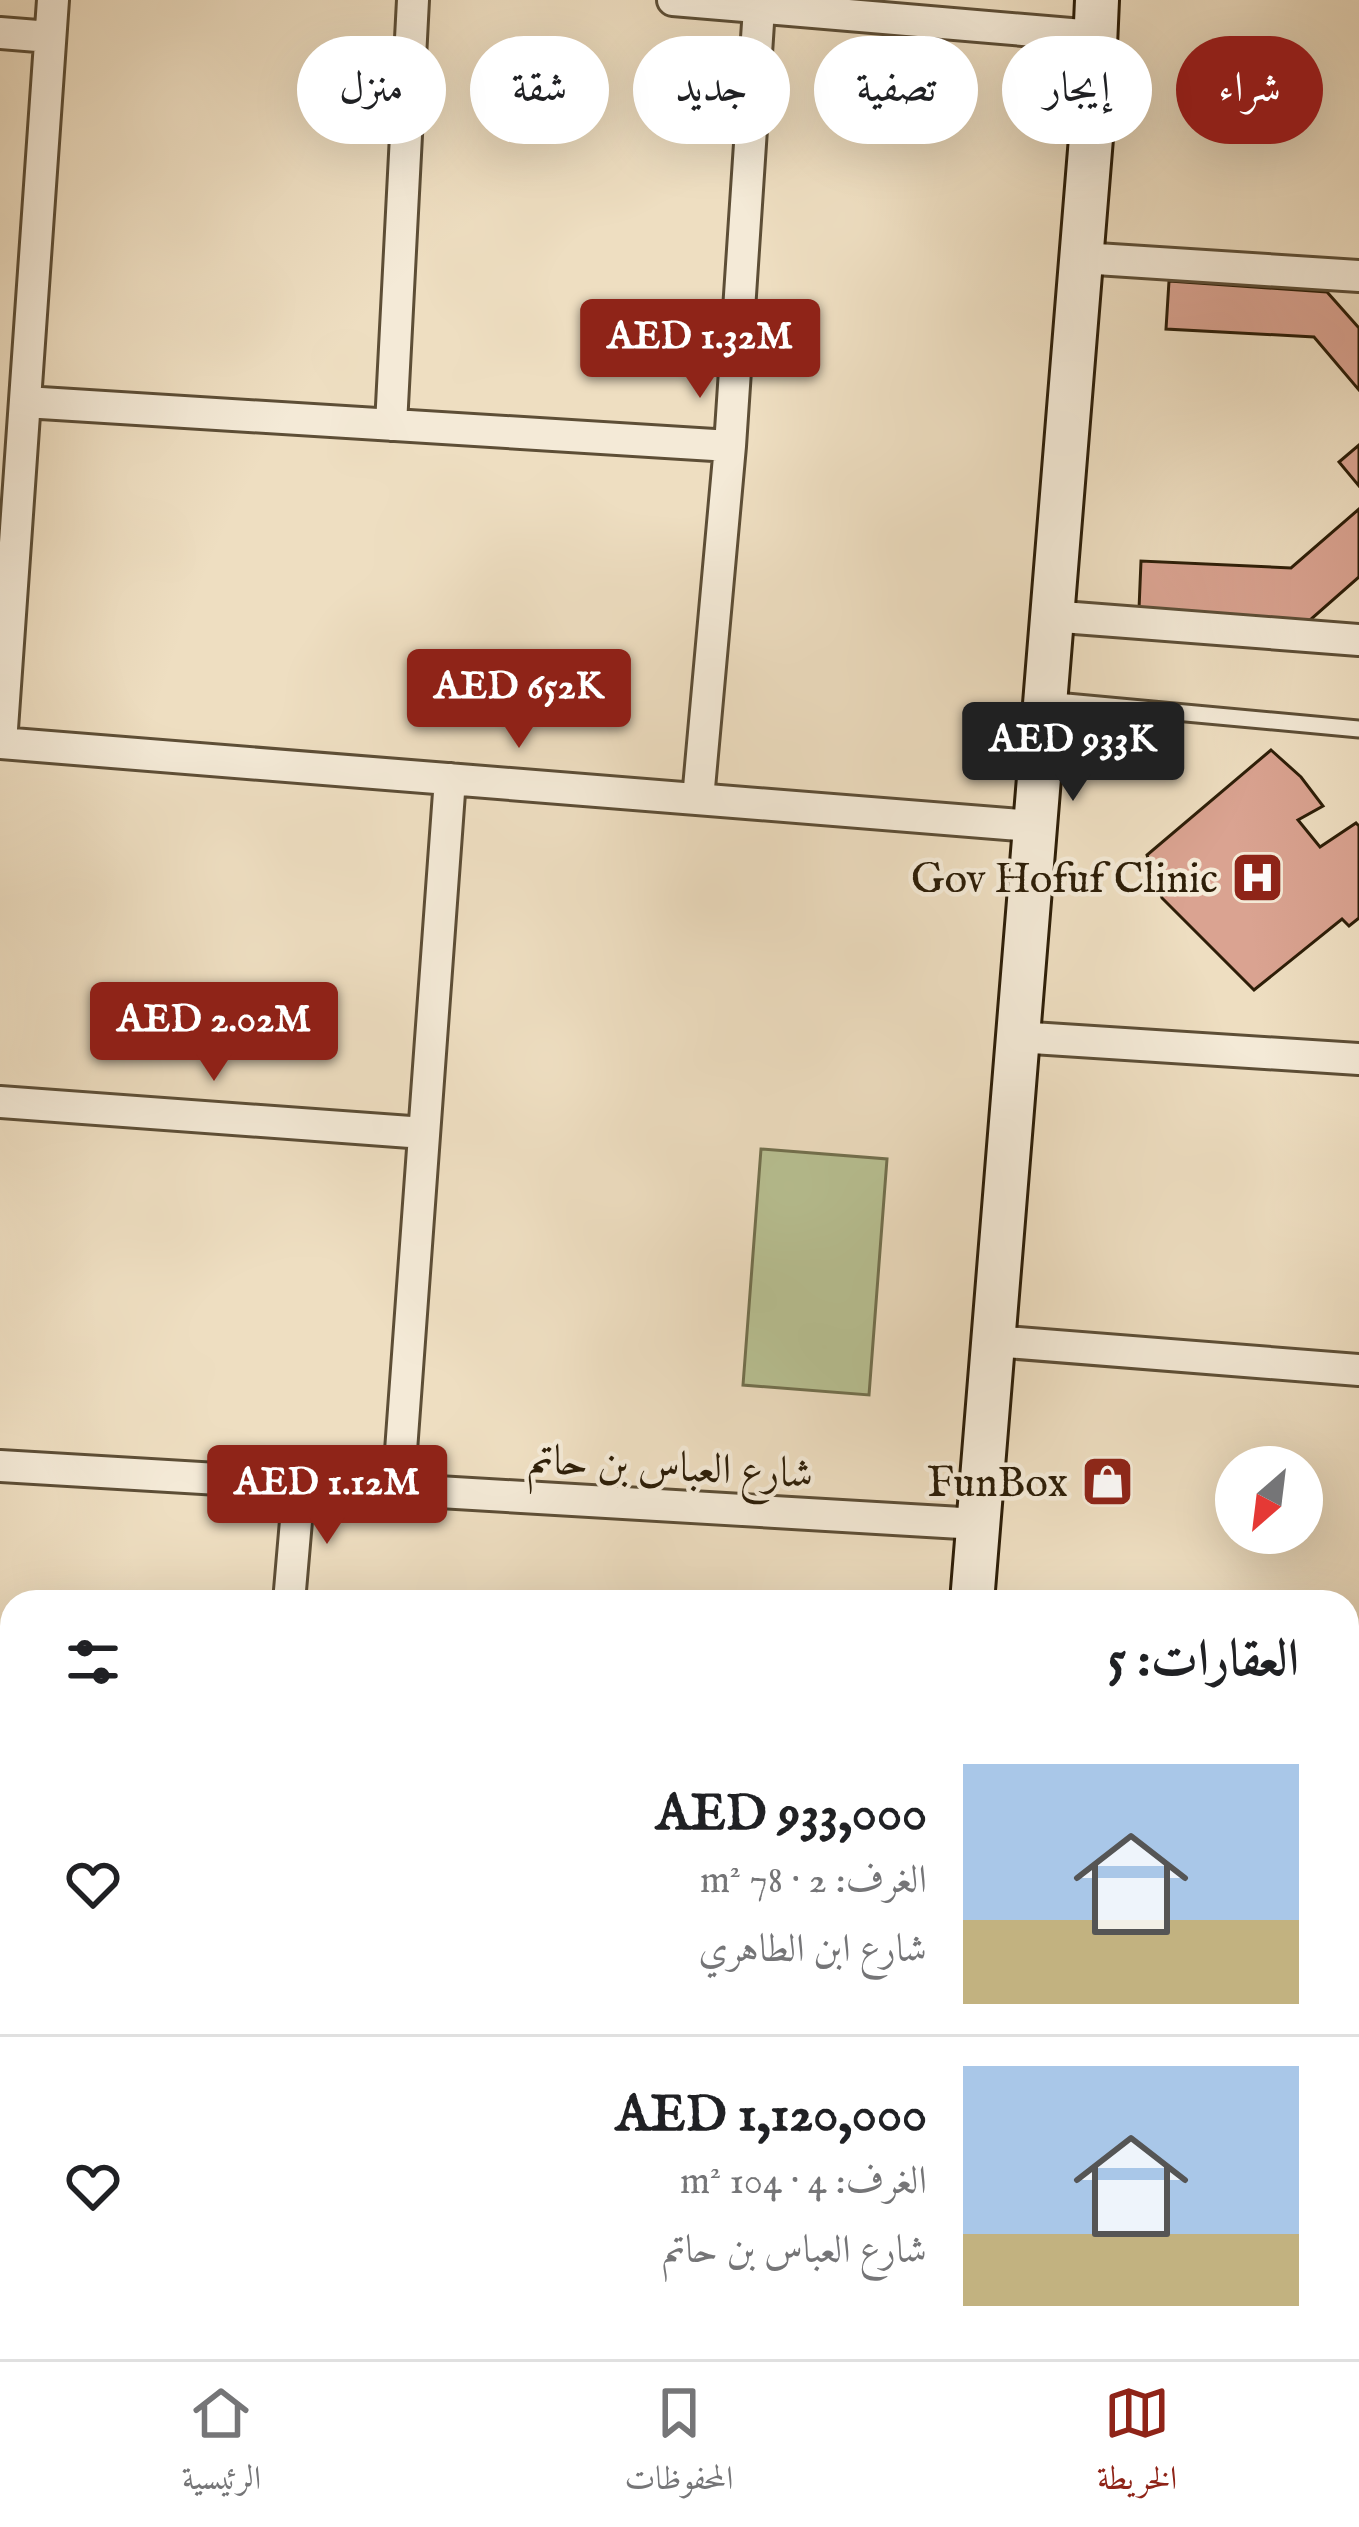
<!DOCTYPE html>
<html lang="ar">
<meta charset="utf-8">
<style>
:root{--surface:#fff;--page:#f2f2f2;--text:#202124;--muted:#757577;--line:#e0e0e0;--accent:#8f2418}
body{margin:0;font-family:"IM FELL English",Amiri,serif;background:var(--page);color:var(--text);direction:rtl;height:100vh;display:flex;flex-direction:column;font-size:45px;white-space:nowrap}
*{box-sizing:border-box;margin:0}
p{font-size:39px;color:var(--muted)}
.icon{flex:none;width:66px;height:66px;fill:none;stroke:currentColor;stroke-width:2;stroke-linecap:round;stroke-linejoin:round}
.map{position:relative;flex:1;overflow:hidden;direction:ltr}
.side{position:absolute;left:0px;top:1590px;width:1359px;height:771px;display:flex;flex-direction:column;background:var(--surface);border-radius:36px 36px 0 0;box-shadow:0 12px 48px #0002;direction:rtl}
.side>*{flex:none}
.hud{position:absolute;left:36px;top:36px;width:1287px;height:108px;direction:rtl;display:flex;gap:24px}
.needle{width:78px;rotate:208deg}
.controls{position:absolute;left:1215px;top:1446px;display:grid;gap:24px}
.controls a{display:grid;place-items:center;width:108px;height:108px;border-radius:50%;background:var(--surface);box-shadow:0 12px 48px #0002;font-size:60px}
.price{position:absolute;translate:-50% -102px;padding:0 27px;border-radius:12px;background:var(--accent);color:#fff;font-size:39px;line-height:78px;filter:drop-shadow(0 3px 6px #0008)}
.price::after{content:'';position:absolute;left:50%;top:72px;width:36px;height:27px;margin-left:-18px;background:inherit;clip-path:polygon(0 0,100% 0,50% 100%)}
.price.current{background:#222;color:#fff}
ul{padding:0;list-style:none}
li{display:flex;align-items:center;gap:36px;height:300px;padding:0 60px}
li+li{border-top:3px solid var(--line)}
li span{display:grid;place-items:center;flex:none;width:336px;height:240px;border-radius:0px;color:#555}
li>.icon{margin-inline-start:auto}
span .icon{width:144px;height:144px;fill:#fffc;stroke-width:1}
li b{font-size:51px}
h2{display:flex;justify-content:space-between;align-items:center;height:144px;padding:0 60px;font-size:51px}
.tag{padding:0 42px;border-radius:54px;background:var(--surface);box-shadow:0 12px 48px #0002;font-size:42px;line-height:108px}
.tag.current{background:var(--accent);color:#fff}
.menu{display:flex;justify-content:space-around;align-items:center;height:168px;border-top:3px solid var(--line);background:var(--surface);font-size:33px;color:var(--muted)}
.menu a{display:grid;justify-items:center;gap:6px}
.menu .current{color:var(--accent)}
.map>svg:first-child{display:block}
</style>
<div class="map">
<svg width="1359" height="2359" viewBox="0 0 1359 2359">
<rect width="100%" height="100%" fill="#eedec1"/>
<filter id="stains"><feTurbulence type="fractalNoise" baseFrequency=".00167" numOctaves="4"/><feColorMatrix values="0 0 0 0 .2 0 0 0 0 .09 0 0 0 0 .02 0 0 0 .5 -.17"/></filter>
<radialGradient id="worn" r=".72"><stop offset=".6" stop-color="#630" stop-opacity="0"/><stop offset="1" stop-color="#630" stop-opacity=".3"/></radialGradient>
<!-- green -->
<path fill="#b8c193" stroke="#72704e" stroke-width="3" d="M761 1149 887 1159 869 1395 743 1385Z"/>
<!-- building -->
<path fill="#daa391" stroke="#2d1e08" stroke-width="3" d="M1169 281 1327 292 1359 328V390L1314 337 1166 329Z
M1359 445V486L1339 462Z
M1359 509V577L1309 621 1139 609 1141 561 1291 568Z
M1271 750 1301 777 1323 806 1298 820 1320 847 1356 823 1359 826V918L1349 926 1342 919 1254 990 1162 898 1147 855Z"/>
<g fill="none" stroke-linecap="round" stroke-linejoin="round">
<defs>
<path id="lane" d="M1045 700 1359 729"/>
<path id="street" d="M673 0 1094 36
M0 33 50 37
M1081 258 1359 276
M25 402 730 446
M391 425 413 0
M1049 616 1359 640
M0 743 1032 826
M1 743 53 0
M698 799 730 446 759 8
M1016 1037 1359 1059
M0 1102 424 1133
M993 1341 1359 1370
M0 1466 978 1524
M398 1492 450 779
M289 1602 299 1486
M1347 1699 1359 1700
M1347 2047 1359 1847
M0 2178 12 2179
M1347 2271 1359 2272
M567 2359 568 2349
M1327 2359V2349"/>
<path id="secondary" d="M972 1602 1091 138 1097 0
M921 2359 922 2349"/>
</defs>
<!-- lane casing -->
<use href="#lane" stroke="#5d4e36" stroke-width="21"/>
<!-- street casing -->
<use href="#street" stroke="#5d4e36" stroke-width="36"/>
<!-- secondary casing -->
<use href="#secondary" stroke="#2d1e08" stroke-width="48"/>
<!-- lane -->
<use href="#lane" stroke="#f4ead7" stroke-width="15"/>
<!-- street -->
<use href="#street" stroke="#f4ead7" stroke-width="30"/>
<!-- secondary -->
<use href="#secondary" stroke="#f4ead7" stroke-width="42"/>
</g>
<!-- icons -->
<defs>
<symbol id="hospital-square" viewBox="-11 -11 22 22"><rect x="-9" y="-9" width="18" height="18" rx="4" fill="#8f2418" stroke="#f4ead7"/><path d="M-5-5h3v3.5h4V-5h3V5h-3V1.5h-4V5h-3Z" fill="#fff"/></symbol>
<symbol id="shop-square" viewBox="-11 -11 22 22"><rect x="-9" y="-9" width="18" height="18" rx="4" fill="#8f2418" stroke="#f4ead7"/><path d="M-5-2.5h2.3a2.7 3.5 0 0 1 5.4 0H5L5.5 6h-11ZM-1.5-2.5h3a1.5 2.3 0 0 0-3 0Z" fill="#fff"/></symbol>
</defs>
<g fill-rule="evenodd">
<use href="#hospital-square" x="1228" y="848" width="59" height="59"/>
<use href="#shop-square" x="1078" y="1452" width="59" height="59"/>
</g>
<g text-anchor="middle" stroke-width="9" stroke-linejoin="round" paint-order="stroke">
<!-- poi labels -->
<g font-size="42" fill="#2d1e08" stroke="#f4ead7" text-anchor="end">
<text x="1218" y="892">Gov Hofuf Clinic</text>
<text x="1068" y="1496">FunBox</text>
</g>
<!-- street labels -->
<g font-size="42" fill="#2d1e08" stroke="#f4ead7">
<text transform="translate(671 1465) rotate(3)" y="15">شارع العباس بن حاتم</text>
</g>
</g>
<rect width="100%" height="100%" filter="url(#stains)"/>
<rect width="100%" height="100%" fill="url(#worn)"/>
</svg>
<div class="controls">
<a><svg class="needle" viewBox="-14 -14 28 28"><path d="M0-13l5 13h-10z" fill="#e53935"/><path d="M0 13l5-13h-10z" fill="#757577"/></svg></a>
</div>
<b class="price" style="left:700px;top:401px">AED 1.32M</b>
<b class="price" style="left:519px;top:751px">AED 652K</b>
<b class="price current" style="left:1073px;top:804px">AED 933K</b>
<b class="price" style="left:214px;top:1084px">AED 2.02M</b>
<b class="price" style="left:327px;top:1547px">AED 1.12M</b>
<div class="hud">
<a class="tag current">شراء</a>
<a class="tag">إيجار</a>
<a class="tag">تصفية</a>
<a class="tag">جديد</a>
<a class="tag">شقة</a>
<a class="tag">منزل</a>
</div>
<section class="side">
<h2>العقارات: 5<svg class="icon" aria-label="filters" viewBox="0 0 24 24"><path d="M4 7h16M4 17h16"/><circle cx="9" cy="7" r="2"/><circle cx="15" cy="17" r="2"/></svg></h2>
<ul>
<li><span style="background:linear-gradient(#a9c7e8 65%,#c2b280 0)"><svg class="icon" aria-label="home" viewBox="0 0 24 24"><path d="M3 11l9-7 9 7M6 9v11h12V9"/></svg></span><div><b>AED 933,000</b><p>الغرف: 2 · 78 m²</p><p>شارع ابن الطاهري</p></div><svg class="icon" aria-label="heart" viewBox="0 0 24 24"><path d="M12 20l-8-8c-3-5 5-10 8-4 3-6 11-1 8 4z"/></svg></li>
<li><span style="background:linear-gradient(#a9c7e8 70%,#c2b280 0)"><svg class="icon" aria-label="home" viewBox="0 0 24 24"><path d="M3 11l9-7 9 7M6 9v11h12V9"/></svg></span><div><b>AED 1,120,000</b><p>الغرف: 4 · 104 m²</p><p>شارع العباس بن حاتم</p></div><svg class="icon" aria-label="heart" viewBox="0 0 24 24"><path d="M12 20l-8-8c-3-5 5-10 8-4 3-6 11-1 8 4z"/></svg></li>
</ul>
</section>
</div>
<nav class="menu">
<a class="current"><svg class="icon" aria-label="map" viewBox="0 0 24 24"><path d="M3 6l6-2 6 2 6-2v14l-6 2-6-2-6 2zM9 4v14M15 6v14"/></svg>الخريطة</a>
<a><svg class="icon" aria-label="saved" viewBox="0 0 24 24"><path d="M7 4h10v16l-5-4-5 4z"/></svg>المحفوظات</a>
<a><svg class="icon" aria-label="home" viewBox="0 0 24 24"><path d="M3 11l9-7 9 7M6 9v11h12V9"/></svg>الرئيسية</a>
</nav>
